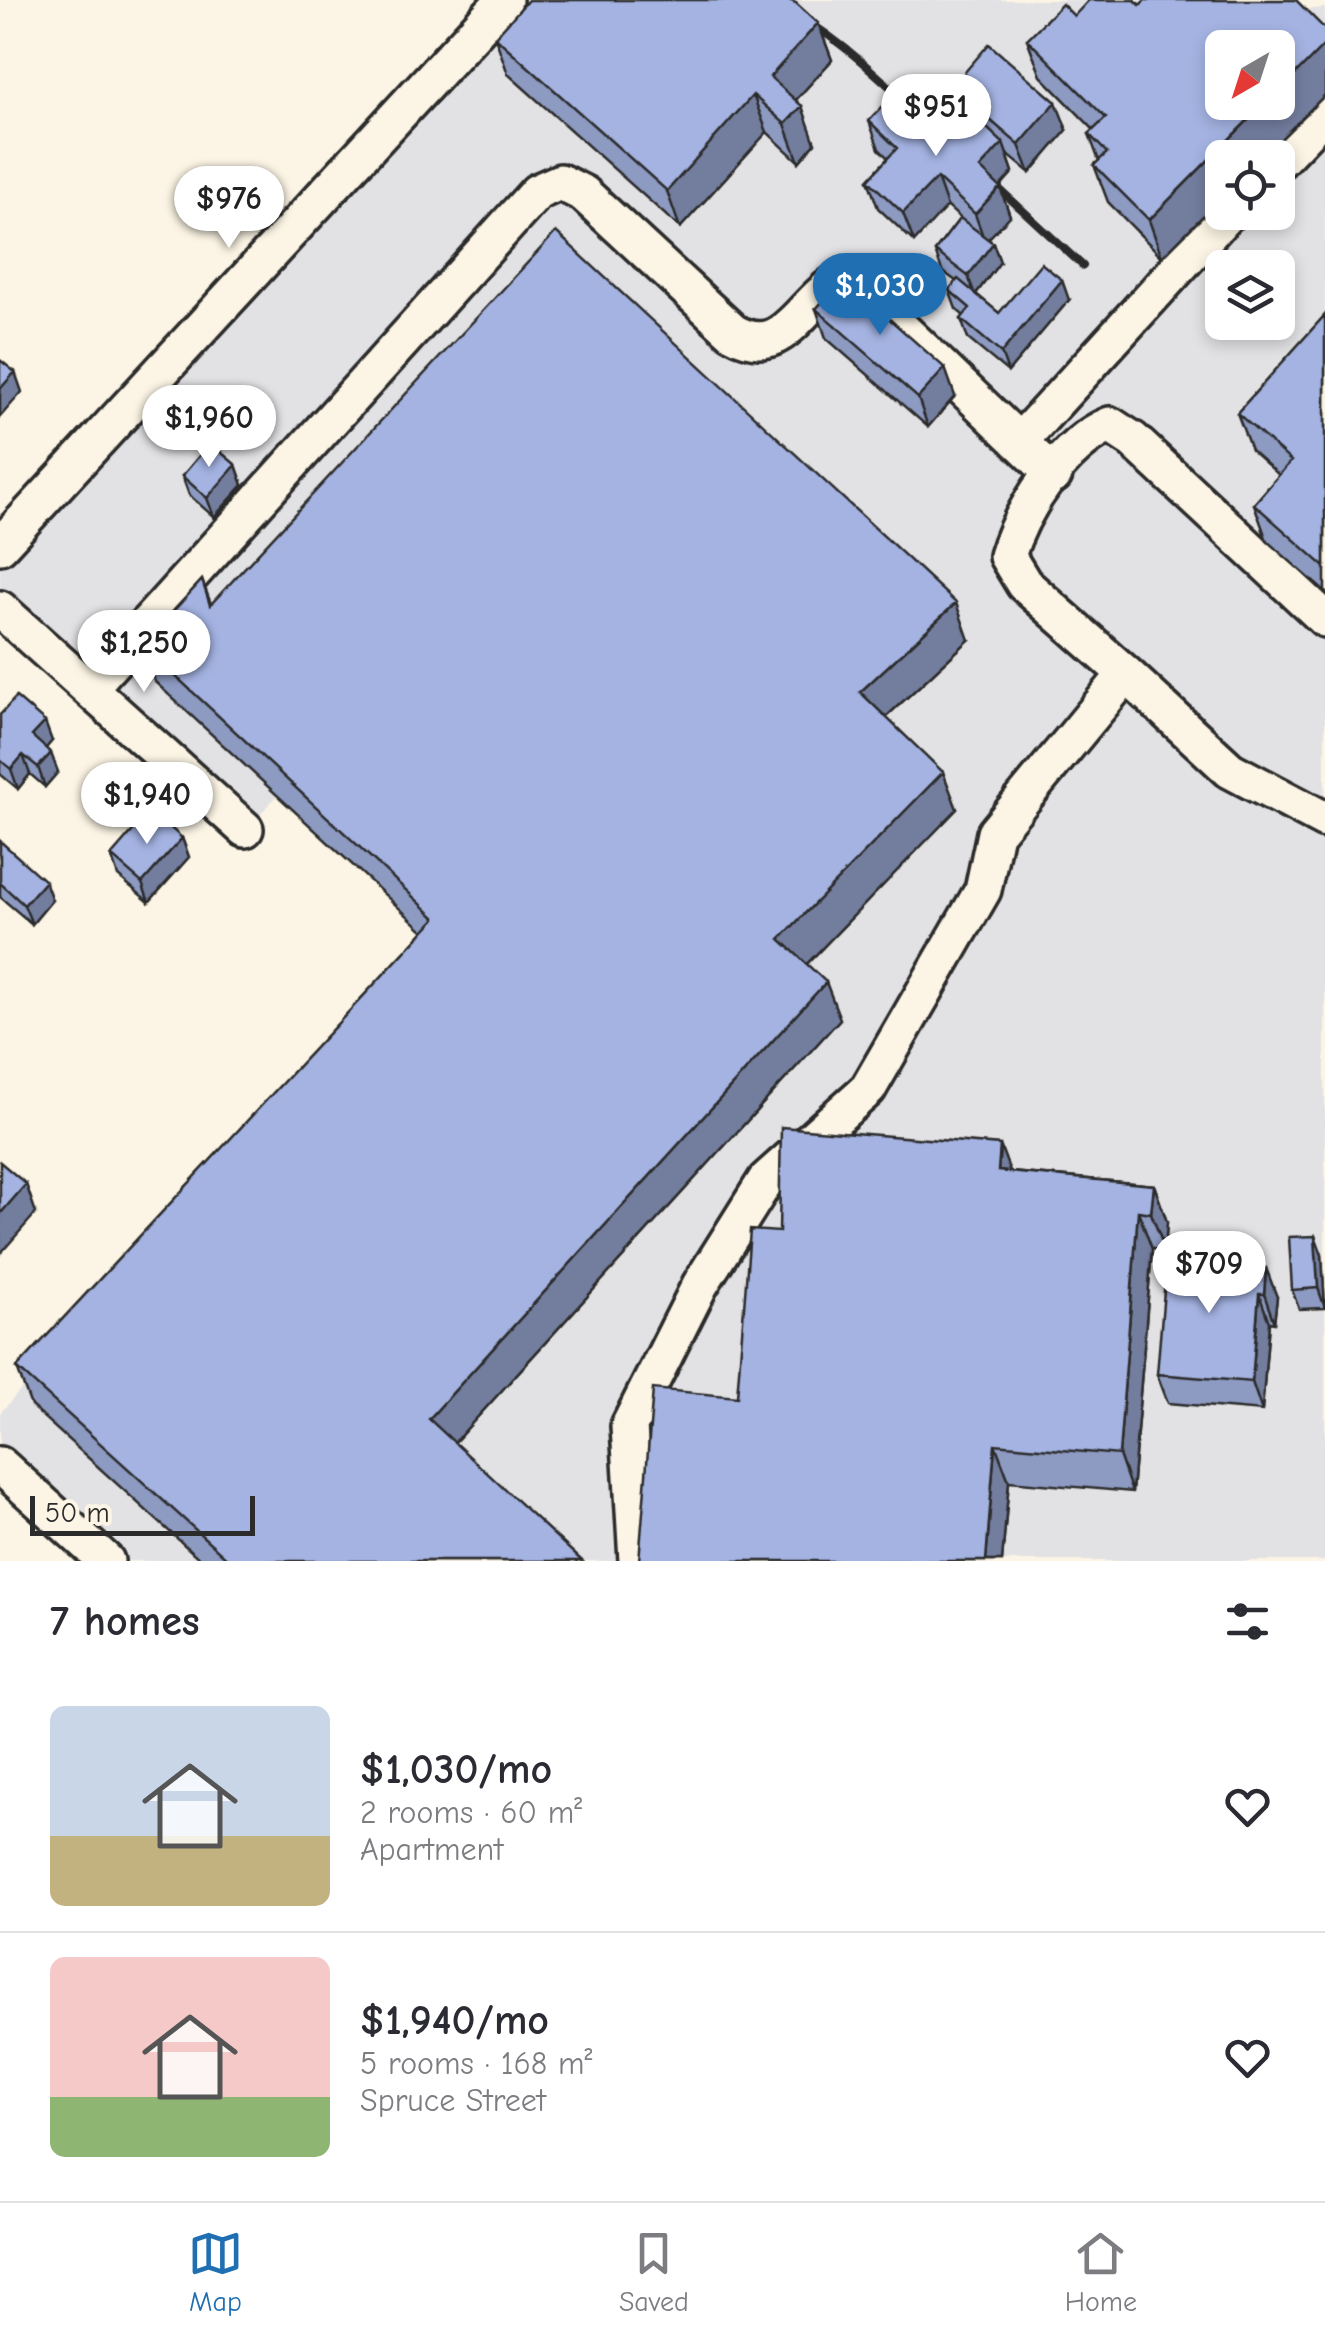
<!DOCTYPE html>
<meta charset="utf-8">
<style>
:root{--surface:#fff;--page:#f7f7f7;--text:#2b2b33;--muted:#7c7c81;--line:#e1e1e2;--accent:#1f6fb2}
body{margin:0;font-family:"Comic Neue",sans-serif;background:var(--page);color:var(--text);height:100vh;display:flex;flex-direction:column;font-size:38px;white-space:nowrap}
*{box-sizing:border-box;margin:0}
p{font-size:32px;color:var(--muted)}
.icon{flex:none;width:55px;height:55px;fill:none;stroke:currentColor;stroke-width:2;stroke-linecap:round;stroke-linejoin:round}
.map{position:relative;height:1561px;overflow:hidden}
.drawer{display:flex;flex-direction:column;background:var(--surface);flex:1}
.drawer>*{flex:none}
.needle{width:65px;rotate:219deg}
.tools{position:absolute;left:1205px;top:30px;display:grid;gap:20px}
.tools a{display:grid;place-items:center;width:90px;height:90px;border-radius:15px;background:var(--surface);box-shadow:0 5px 15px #0003;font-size:50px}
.scale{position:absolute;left:30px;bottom:25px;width:225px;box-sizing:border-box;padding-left:10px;border:5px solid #2b2b2b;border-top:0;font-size:28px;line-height:35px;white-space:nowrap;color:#2b2b2b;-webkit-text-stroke:8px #fcf5e5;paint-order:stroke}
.price{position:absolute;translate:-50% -85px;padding:0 22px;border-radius:35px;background:#fff;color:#222;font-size:32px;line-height:65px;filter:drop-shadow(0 2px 5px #0008)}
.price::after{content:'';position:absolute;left:50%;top:60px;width:30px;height:22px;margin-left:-15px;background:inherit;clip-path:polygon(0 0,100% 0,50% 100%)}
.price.selected{background:var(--accent);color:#fff}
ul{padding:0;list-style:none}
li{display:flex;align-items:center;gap:30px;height:250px;padding:0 50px}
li+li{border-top:2px solid var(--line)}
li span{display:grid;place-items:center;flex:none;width:280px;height:200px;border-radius:15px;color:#555}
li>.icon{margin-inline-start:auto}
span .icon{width:120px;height:120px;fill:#fffc;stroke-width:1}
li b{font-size:42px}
h2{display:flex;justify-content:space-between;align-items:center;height:120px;padding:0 50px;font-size:42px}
.dock{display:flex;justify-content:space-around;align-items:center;height:140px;border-top:2px solid var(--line);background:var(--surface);font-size:28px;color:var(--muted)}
.dock a{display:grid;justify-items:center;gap:5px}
.dock .selected{color:var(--accent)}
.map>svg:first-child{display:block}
</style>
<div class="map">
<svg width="1325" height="1561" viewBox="0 0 1325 1561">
<rect width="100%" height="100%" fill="#fcf5e5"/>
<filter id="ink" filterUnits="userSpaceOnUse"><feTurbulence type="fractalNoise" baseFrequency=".01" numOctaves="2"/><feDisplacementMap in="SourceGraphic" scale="20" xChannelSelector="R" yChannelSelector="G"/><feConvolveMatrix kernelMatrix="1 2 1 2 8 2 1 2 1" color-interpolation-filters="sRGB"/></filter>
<g filter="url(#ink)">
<!-- built -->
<path fill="#e2e1e4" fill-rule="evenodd" d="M494 0H1235L1256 14 1325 8V1561H105L0 1465V1413L530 825 374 683 250 826 0 602V542ZM1222 48H1278V102H1222ZM1222 158H1278V212H1222ZM1222 268H1278V322H1222Z"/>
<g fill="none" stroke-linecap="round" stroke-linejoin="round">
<defs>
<path id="minor" d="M1278 162 1325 113
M1019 442 1229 212
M0 546 504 0
M0 609 245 829
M1126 674 1024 584 1007 556C1021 510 1063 444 1110 425L1133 440 1325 619
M89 688 537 192 560 182 584 194 733 332C785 361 798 303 842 279L858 287 1054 475
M0 1465 106 1561
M637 1561 629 1426 700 1285 766 1180 868 1089 983 890 995 833 1126 674 1230 770 1325 820"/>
</defs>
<!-- minor casing -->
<use href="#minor" stroke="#2b2b2b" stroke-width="42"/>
<!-- minor -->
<use href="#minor" stroke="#fcf5e5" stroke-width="35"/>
<!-- rail -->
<path stroke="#2b2b2b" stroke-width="8" d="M771 0C832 30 879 77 929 123
M980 171 1083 266"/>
</g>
<!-- wall -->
<path fill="#8d9ac2" stroke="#2b2b2b" stroke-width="2.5" d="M1140 5 1325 29V95L1162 257 1108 202 1094 165 1099 161 1089 134 1094 130 1041 76 1027 39 1074 16Z
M818 23 832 60 796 100 815 143 799 162 767 132 680 228 508 74 495 37Z
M952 87 1067 130 1030 173 1007 154 1013 172 1000 187 1010 216 988 239 993 243 1000 262 976 294 999 313 1069 300 1008 372 968 339 961 319 964 316 956 309 949 290 956 281 942 271 935 251 960 218 947 206 914 242 878 208 868 180 888 158 879 149 869 121 903 127 907 123 903 112 941 133 961 112Z
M816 309 955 396 928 427 826 338Z
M1325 315V592L1267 541 1254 504 1279 475 1251 450 1237 413Z
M236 465 243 485 214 517 189 495 182 476Z
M202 580 211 604 969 640 886 717 957 809 807 964 840 1019 454 1443 582 1561H202L31 1406 17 1368 424 931 155 682 142 645Z
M0 715 52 741 46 748 58 772 45 787 30 774 18 789 0 774Z
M182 838 189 857 149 902 118 876 111 856Z
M0 841 52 900 32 924 0 897Z
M1010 1172 1154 1185 1167 1222 1165 1250 1152 1249 1132 1492 1009 1481 1002 1561H639L737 1397 779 1232Z
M1315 1236 1322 1255 1325 1308 1299 1309 1292 1290Z
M1214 1247 1220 1264 1277 1297 1274 1323 1269 1322 1262 1411 1168 1403 1157 1374Z"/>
<!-- shaded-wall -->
<path fill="#737d9e" stroke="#2b2b2b" stroke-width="2.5" d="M818 23 832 60 783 114 770 77Z
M1325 44V95L1262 158H1222V197L1162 257 1149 220 1266 102H1278V92Z
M753 95 767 132 680 228 667 191Z
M1056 102 1067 130 1030 173 1019 145Z
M802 106 815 143 799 162 785 124Z
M1003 143 1013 172 990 197 980 168Z
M937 178 947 206 914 242 903 213Z
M1000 187 1010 216 985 242 975 214Z
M993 243 1000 262 975 295 968 276Z
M1062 280 1069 300 1008 372 1001 353Z
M945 368 955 396 928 427 918 398Z
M15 372 22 392 0 417V389Z
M236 465 243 485 214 517 207 498Z
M956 603 969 640 873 729 860 692Z
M45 722 52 741 39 756 32 736Z
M51 753 58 772 45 787 38 767Z
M23 755 30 774 18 789 11 769Z
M943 772 957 809 794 977 780 939Z
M182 838 189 857 149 902 142 883Z
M45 881 52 900 32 924 24 905Z
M826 982 840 1019 442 1456 429 1419Z
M1000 1145 1014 1182 998 1171Z
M26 1184 36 1213 0 1254V1214Z
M1154 1185 1167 1222 1165 1250 1151 1213Z
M1138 1211 1152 1249 1132 1492 1119 1455Z
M1315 1236 1322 1255 1325 1308 1318 1288Z
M1214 1247 1225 1276 1213 1263Z
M1266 1268 1277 1297 1274 1323 1264 1294Z
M1259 1294 1269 1322 1262 1411 1252 1382Z
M995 1444 1009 1481 1002 1561H986Z"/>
<!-- building -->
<path fill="#a4b3e2" stroke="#2b2b2b" stroke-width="2.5" d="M528 0H789L796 3 818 23 770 77 802 106 785 124 753 95 667 191 495 37Z
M1089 0H1135L1140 5 1145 0H1296L1325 29V44L1278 92V48H1222V102H1266L1149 220 1094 165 1107 153 1089 134 1106 118 1027 39 1062 4 1074 16Z
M989 44 1056 102 1019 145 952 87Z
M910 104 941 133 965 107 1003 143 980 168 1000 187 975 214 937 178 903 213 868 180 897 148 869 121 882 107 903 127 911 119 903 112Z
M960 218 993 243 968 276 935 251Z
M556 232 956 603 860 692 943 772 780 939 826 982 429 1419 582 1561H230L17 1368 436 918 142 645 202 580 210 605Z
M1041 263 1062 280 1001 353 961 319 970 308 949 290 958 279 999 313Z
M843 278 945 368 918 398 816 309Z
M1325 315V567L1254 504 1291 461 1237 413Z
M0 360 15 372 0 389Z
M210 443 236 465 207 498 182 476Z
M16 697 45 722 32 736 51 753 38 767 23 755 11 769 0 760V715Z
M151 810 182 838 142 883 111 856Z
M0 841 45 881 24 905 0 883Z
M781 1127 1000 1145 998 1171 1154 1185 1151 1213 1138 1211 1119 1455 995 1444 986 1561H639L653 1389 737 1397 750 1230 779 1232Z
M0 1162 26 1184 0 1214Z
M1315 1236 1318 1288 1292 1290 1289 1237Z
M1168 1243 1214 1247 1213 1263 1266 1268 1264 1294H1259L1252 1382 1157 1374Z"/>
</g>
</svg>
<div class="tools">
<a><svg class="needle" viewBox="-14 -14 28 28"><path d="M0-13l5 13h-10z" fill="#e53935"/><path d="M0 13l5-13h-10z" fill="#7c7c81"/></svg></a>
<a><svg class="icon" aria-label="locate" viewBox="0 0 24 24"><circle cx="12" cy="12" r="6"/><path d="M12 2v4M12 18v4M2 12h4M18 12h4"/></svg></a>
<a><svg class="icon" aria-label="layers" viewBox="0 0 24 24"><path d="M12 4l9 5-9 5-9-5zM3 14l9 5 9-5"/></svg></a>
</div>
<div class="scale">50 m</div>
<b class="price" style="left:936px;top:159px">$951</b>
<b class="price" style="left:229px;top:251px">$976</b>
<b class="price selected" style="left:880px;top:338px">$1,030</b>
<b class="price" style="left:209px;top:470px">$1,960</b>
<b class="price" style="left:144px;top:695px">$1,250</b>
<b class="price" style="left:147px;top:847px">$1,940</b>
<b class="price" style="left:1209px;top:1316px">$709</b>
</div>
<section class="drawer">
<h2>7 homes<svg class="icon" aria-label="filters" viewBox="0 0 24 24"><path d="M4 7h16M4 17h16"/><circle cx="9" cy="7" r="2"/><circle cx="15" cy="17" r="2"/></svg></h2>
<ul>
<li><span style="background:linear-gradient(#c9d6e8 65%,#c2b280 0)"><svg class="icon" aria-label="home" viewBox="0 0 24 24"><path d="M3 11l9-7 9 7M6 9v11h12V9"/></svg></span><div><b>$1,030/mo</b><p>2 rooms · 60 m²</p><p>Apartment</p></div><svg class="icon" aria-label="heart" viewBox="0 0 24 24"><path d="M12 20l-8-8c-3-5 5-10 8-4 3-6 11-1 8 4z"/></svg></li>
<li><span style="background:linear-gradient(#f6c9c9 70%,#8fb573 0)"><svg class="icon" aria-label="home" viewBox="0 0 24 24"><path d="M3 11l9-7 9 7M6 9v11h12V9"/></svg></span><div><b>$1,940/mo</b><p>5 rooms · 168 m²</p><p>Spruce Street</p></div><svg class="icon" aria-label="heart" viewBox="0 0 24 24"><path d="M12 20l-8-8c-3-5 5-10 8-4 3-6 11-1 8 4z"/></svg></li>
</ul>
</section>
<nav class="dock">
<a class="selected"><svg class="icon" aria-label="map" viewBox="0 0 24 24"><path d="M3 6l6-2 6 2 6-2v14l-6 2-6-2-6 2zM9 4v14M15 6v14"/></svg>Map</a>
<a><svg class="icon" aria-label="saved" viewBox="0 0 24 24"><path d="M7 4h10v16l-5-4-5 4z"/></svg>Saved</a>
<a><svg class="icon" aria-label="home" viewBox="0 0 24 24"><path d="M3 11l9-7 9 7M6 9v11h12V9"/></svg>Home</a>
</nav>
